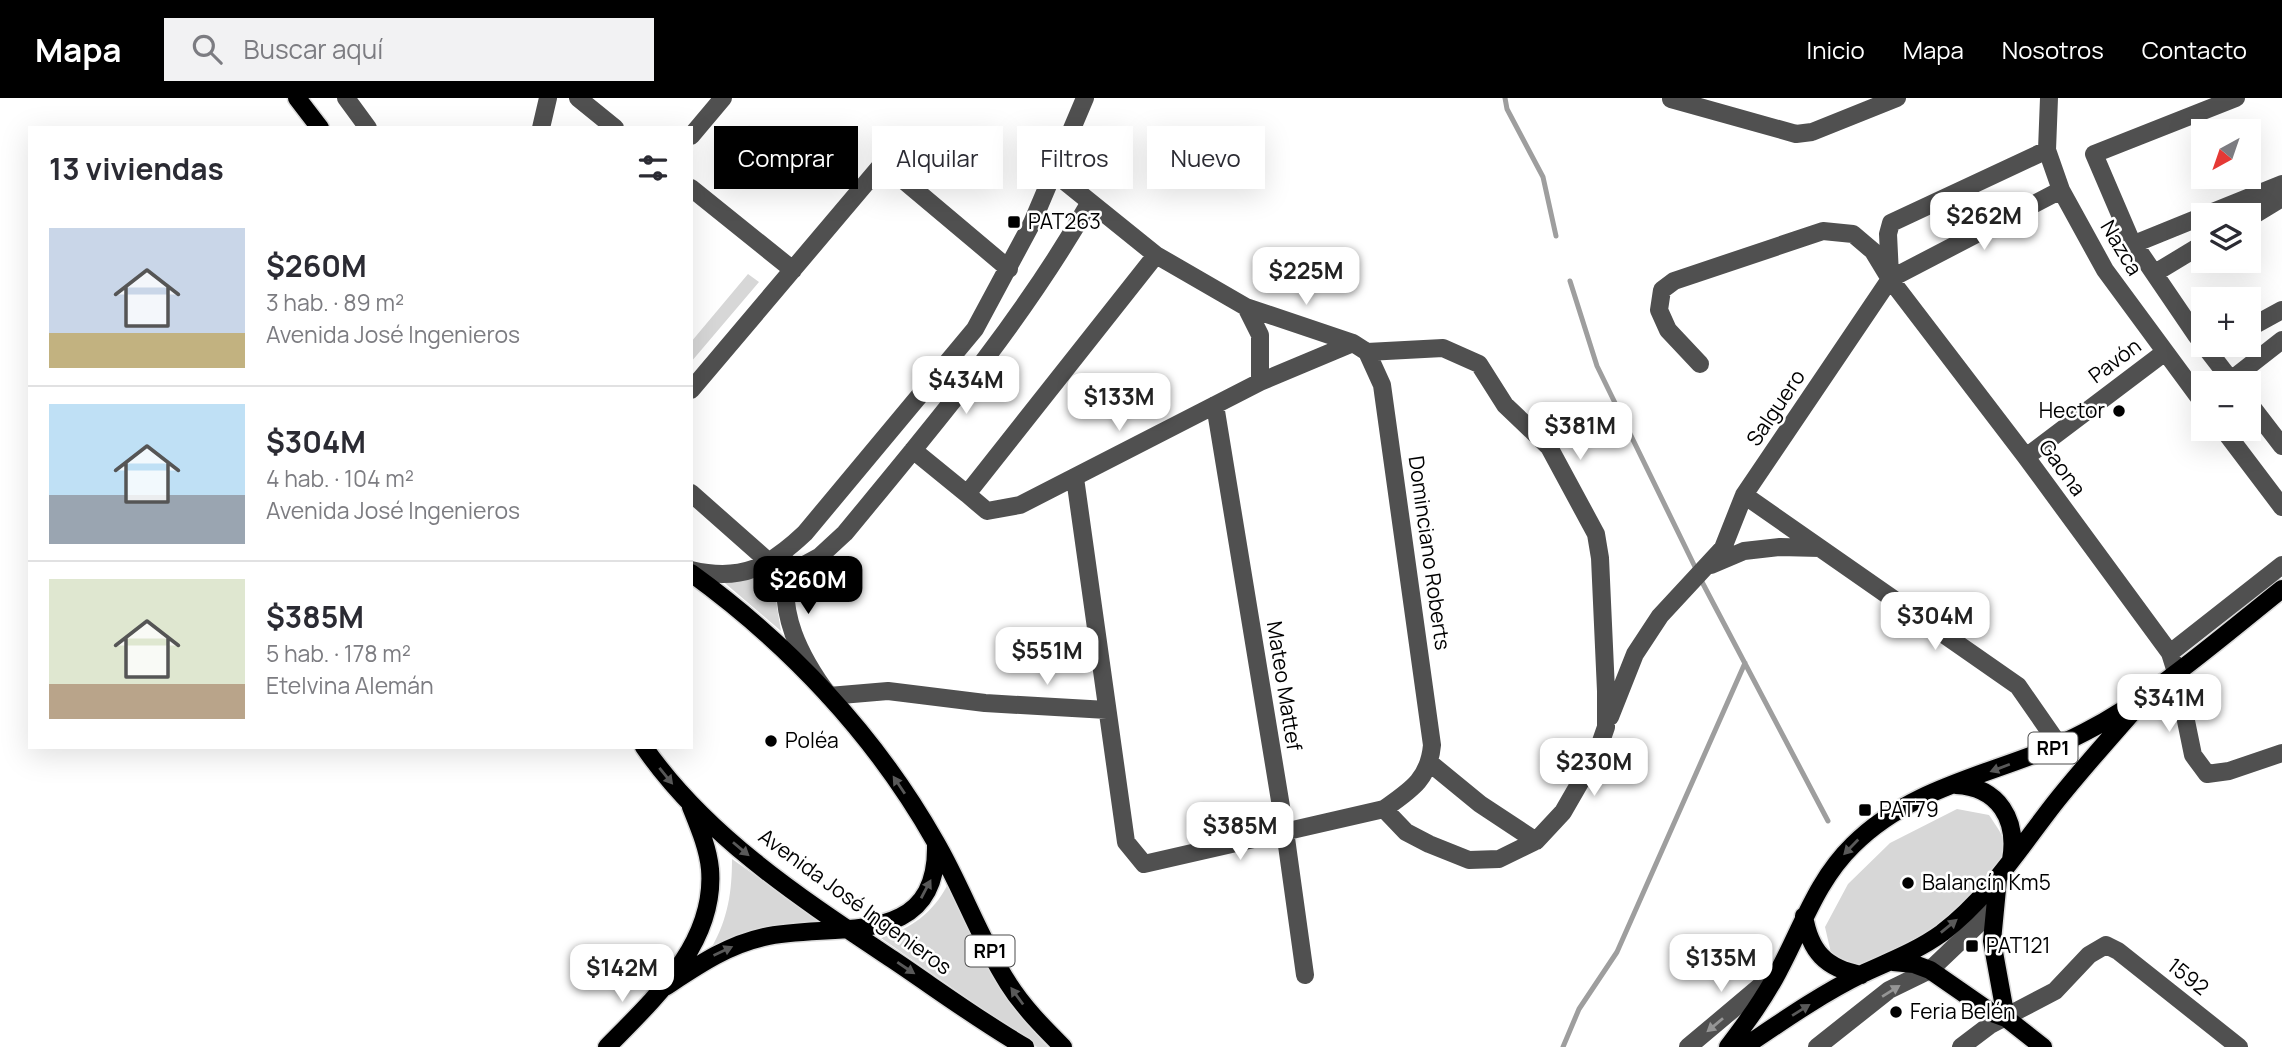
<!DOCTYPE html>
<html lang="es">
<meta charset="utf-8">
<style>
:root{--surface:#fff;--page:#f2f2f3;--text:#2b2b33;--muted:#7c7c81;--line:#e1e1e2;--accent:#000}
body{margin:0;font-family:Manrope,sans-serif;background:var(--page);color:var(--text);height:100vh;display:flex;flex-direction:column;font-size:26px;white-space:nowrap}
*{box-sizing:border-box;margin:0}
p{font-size:23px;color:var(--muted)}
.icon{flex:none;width:38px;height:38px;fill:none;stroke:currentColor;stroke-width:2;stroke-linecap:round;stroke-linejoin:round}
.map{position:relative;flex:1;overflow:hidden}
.side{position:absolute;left:28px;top:28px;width:665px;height:623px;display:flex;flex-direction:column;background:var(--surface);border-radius:0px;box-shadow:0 7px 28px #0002}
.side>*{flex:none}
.top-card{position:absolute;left:714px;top:28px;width:665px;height:63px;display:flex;gap:14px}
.needle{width:46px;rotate:220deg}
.fabs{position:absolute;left:2191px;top:21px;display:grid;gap:14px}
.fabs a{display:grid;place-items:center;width:70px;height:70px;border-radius:0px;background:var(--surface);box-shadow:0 7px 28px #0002;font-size:35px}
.price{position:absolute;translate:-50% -60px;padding:0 16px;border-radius:14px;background:#fff;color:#222;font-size:23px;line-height:46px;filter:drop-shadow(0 2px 4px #0008)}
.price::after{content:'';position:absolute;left:50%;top:42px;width:21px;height:16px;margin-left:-10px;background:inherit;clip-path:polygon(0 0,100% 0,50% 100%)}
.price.selected{background:var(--accent);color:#fff}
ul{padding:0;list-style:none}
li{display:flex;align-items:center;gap:21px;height:175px;padding:0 21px}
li+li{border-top:2px solid var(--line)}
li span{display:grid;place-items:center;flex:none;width:196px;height:140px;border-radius:0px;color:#555}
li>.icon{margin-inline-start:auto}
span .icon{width:84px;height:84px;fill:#fffc;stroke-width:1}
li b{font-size:30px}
h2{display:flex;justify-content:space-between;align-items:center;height:84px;padding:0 21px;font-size:30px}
.chip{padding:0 24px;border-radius:0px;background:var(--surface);box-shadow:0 7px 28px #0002;font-size:24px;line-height:63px}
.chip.selected{background:var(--accent);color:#fff}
header{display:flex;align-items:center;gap:42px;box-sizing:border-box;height:98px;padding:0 35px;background:var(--accent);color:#fff}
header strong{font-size:33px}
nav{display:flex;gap:38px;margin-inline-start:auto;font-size:24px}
.search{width:490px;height:63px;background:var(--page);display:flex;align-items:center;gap:18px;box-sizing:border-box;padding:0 24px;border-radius:0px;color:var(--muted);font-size:26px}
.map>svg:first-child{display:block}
</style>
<header>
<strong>Mapa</strong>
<div class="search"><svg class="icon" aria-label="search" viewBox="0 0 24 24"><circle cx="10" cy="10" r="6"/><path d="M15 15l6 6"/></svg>Buscar aquí</div>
<nav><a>Inicio</a><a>Mapa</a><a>Nosotros</a><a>Contacto</a></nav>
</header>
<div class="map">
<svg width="2282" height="949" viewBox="0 0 2282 949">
<rect width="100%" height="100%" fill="#fff"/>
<!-- green -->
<path fill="#d7d7d7" d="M748 176 759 184 691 264V244Z
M778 471 774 491 781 533 719 480C738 481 762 484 778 471Z
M1957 711 1989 717C1996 728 2005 738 2005 751 2005 777 1931 836 1908 849 1892 859 1870 863 1852 869L1831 855 1825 829 1848 786 1890 745Z
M732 761 824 826C780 825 752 832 712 849 728 820 732 794 732 761Z
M948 786C978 847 1000 900 1048 949H1037L881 840C912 830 933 815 948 786Z"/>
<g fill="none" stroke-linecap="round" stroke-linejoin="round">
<!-- stream -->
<path stroke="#9e9e9e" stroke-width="5" d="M1505 0 1507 11 1543 79 1556 138
M1570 183 1597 268 1697 473
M1701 482 1828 723
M1563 949 1579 911 1617 854 1745 565"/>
<defs>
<path id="major" d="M297 0 320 30
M691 475C789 546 875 637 935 743 962 789 979 840 1008 885 1023 909 1043 929 1063 949
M644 649C707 740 805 803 895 863 938 892 980 923 1025 949
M1956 687C1999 689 2018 722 2011 762
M1998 781 1992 843 2006 920
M1804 818C1810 853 1825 870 1861 877
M1893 864 1914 866 1930 872 1992 915 2006 920 2043 949
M665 889C697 868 727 847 764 839 832 823 938 854 936 747
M607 949C654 901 716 845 710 771 708 750 699 729 691 709
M1728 949C1746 925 1764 901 1778 874 1802 830 1816 783 1853 747 1917 683 2007 675 2085 634 2156 597 2219 541 2282 491
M1744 949C1781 924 1821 896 1862 876 1890 863 1917 853 1942 835 1988 800 2019 751 2054 706 2080 673 2109 641 2137 609"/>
</defs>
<!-- major casing -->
<use href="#major" stroke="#dbdbdb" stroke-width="21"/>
<!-- minor -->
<path stroke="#505050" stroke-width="18" d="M346 0 368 30
M578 0 615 30
M2049 0 2047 52 2061 92 2105 172 2203 305
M1671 1 1796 36 1812 34 1897 0
M541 30 548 0
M691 38 723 0
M1053 74 1156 157 1246 209 1260 237V284
M691 90 793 172
M2205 117 2282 86
M2249 120 2282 100
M2134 146 2203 118
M1156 157 967 396 987 413 1020 407 1260 284 1353 245 1367 254
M2155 175 2203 146
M1890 177 1888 136 1891 125 2047 52
M1246 209 1353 245
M2249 230 2282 212
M1367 254 1443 250 1479 266 1505 307 1549 349 1596 436 1600 460 1606 593V629L1597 655 1563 714 1536 743 1499 761 1469 762 1429 746 1406 734 1384 711
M1700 266 1668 232 1659 212 1662 192 1674 183 1823 133 1853 136 1873 153 1890 181 2026 359 2170 555 2176 574 2193 657 2207 676 2229 673 2282 655
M2231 282 2282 242
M2233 285 2196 237 2130 140 2094 56 2236 0
M691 292 883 65 1009 171
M2249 305 2282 348
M1215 307 1285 733 1305 877
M2223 331 2282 409
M913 352 967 396
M2026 359 2165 254
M1075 380 1126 744 1144 766 1384 711C1411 692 1429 681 1432 647L1382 287 1367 254
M691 395 769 464
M1744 397 2018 588 2059 647
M788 465C777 515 800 559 829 598L888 593 985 605 1107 612
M1711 467 1744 453 1780 449 1820 450
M691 472C742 484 769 469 805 435L975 231 1032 125 1085 0
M786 477 819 459 845 435C934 327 1021 225 1090 104
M2170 555 2282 467
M1610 619 1635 556 1660 518 1723 450 1744 397 1890 181 2061 92
M1430 665 1480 706 1536 743
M1688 949 1776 875
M1817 949 1889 892 1930 872 1993 812
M1961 949 1990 927 2055 893 2089 857 2106 847 2118 853 2239 949"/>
<!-- major -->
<use href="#major" stroke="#000" stroke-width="18"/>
</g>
<!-- one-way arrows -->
<defs><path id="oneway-solid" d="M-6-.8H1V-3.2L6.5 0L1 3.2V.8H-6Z" transform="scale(1.75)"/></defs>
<g fill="#595959">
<use href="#oneway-solid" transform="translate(2000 670) rotate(159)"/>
<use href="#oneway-solid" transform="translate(666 678) rotate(51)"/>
<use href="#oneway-solid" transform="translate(899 687) rotate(-124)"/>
<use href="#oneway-solid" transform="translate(1851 749) rotate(134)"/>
<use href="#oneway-solid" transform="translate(741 751) rotate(40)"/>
<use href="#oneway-solid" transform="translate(926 791) rotate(-62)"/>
<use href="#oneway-solid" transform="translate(1949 828) rotate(-39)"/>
<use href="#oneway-solid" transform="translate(723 853) rotate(-25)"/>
<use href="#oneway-solid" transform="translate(906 870) rotate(34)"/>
<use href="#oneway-solid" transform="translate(1017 898) rotate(-126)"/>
<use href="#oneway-solid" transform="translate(1801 912) rotate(-32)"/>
</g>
<g fill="#969696">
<use href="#oneway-solid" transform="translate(1891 893) rotate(-32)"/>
<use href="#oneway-solid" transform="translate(1715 927) rotate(140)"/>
</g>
<!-- markers -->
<g fill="#000" stroke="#fff" stroke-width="2.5">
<rect x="1007" y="117" width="14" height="14" rx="3.5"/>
<circle cx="2119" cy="313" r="7"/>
<circle cx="771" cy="643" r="7"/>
<rect x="1858" y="705" width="14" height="14" rx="3.5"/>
<circle cx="1908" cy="785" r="7"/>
<rect x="1965" y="841" width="14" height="14" rx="3.5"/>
<circle cx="1896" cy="914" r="7"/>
</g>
<g text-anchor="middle" stroke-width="5" stroke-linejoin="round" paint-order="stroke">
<!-- shield labels -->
<g fill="#fff" stroke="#4c4c4c" stroke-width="2">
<rect x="2028.5" y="634.5" width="49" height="31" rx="5"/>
<rect x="965.5" y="837.5" width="49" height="31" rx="5"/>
</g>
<g font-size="19" font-weight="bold" fill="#000">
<text x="2053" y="657">RP1</text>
<text x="990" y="860">RP1</text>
</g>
<!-- poi labels -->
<g font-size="21" fill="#000" stroke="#fff" text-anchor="start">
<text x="1028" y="131">PAT263</text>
<text x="2105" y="320" text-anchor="end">Hector</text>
<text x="785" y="650">Poléa</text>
<text x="1879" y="719">PAT79</text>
<text x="1922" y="792">Balancín Km5</text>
<text x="1986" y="855">PAT121</text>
<text x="1910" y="921">Feria Belén</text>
</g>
<!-- street labels -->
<g font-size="21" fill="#000" stroke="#fff">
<text transform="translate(2121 150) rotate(59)" y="7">Nazca</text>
<text transform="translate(2115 263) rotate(-37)" y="7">Pavón</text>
<text transform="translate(1776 310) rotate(-56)" y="7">Salguero</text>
<text transform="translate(2062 370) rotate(54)" y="7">Gaona</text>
<text transform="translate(1429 455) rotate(82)" y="7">Dominciano Roberts</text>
<text transform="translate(1284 588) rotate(81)" y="7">Mateo Mattef</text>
<text transform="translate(855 804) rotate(36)" y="7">Avenida José Ingenieros</text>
<text transform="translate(2188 879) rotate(38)" y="7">1592</text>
</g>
</g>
</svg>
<div class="fabs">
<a><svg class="needle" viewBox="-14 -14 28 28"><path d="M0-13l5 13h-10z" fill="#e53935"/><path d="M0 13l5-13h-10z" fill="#7c7c81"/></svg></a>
<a><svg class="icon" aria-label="layers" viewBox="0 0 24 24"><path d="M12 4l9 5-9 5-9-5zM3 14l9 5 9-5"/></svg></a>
<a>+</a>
<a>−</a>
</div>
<b class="price" style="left:1984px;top:154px">$262M</b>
<b class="price" style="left:1306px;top:209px">$225M</b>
<b class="price" style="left:966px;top:318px">$434M</b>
<b class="price" style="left:1119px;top:335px">$133M</b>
<b class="price" style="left:1580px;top:364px">$381M</b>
<b class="price selected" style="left:808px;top:518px">$260M</b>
<b class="price" style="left:1935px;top:554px">$304M</b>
<b class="price" style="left:1047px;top:589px">$551M</b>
<b class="price" style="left:2169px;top:636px">$341M</b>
<b class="price" style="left:1594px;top:700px">$230M</b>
<b class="price" style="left:1240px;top:764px">$385M</b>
<b class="price" style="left:1721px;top:896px">$135M</b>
<b class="price" style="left:622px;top:906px">$142M</b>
<div class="top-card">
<a class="chip selected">Comprar</a>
<a class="chip">Alquilar</a>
<a class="chip">Filtros</a>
<a class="chip">Nuevo</a>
</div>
<section class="side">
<h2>13 viviendas<svg class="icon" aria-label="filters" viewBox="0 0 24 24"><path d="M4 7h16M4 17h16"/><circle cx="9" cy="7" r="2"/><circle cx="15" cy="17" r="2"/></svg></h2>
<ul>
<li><span style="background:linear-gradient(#c9d6e8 75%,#c2b280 0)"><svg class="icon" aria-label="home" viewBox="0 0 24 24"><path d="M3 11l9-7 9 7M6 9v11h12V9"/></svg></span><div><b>$260M</b><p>3 hab. · 89 m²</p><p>Avenida José Ingenieros</p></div></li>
<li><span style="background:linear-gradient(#bfe0f5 65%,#9aa5b1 0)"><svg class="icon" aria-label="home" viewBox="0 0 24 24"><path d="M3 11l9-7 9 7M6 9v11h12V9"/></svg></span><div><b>$304M</b><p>4 hab. · 104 m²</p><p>Avenida José Ingenieros</p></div></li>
<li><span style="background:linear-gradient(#dfe7d0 75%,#b9a48a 0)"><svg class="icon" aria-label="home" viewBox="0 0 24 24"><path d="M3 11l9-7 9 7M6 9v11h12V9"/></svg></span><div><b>$385M</b><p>5 hab. · 178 m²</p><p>Etelvina Alemán</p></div></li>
</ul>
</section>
</div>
